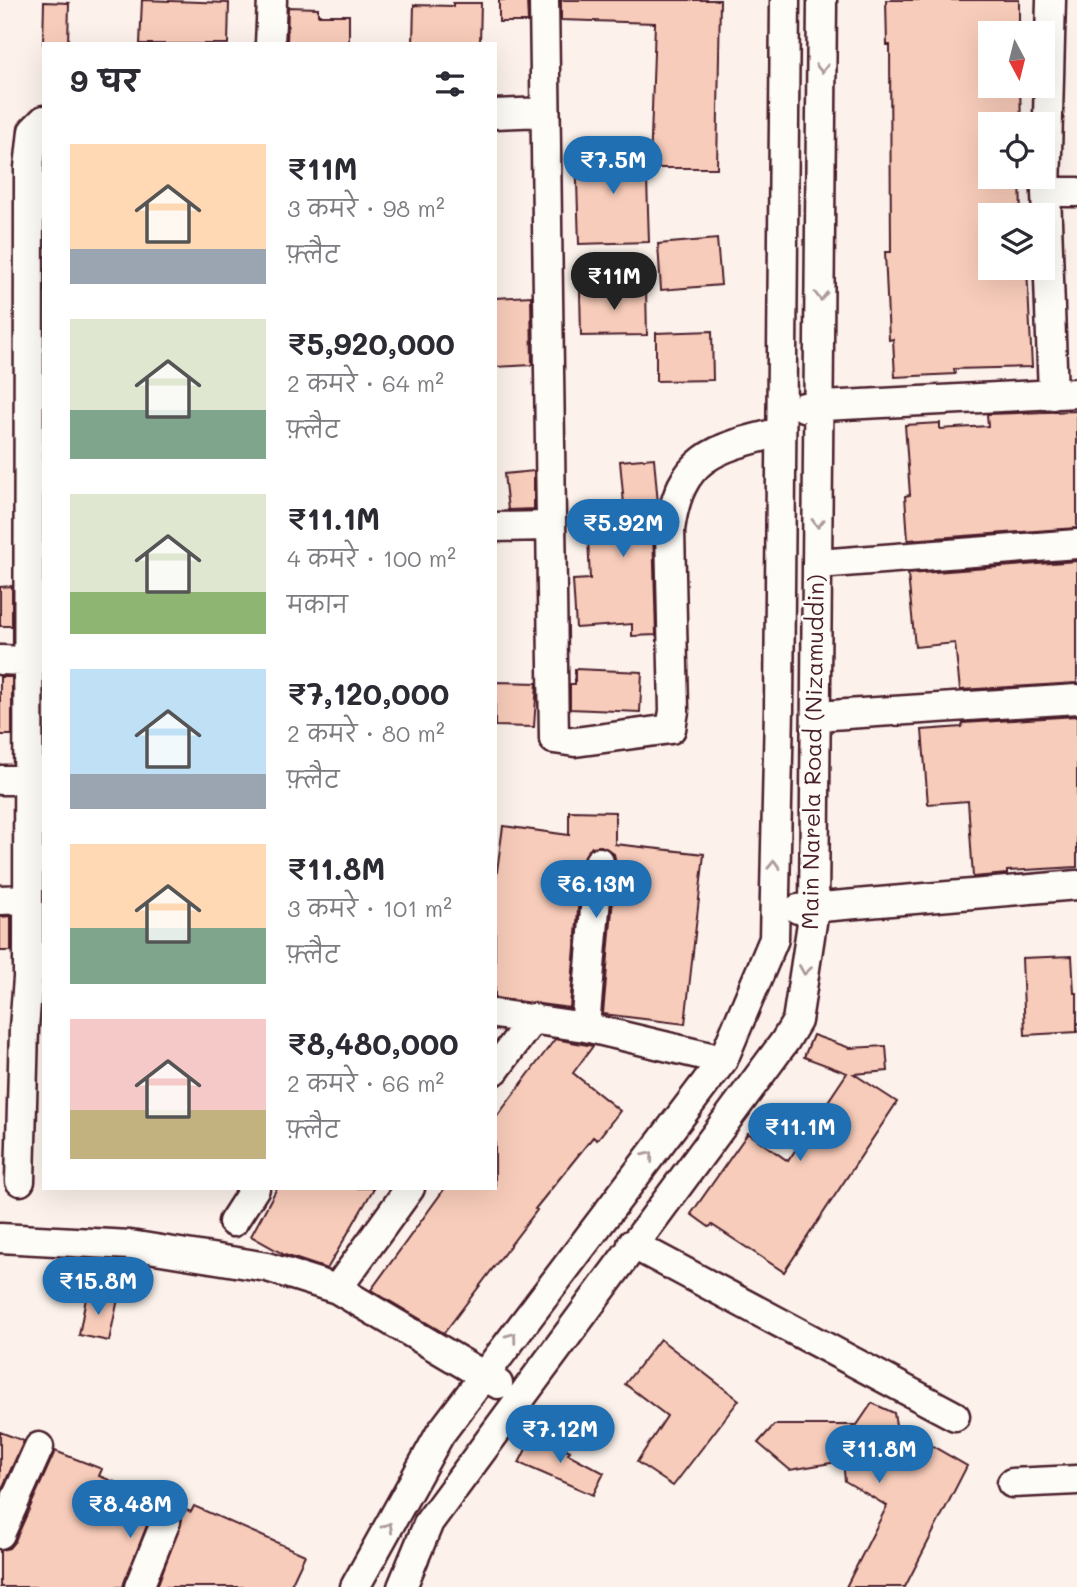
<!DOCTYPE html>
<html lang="hi">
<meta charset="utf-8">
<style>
:root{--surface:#fff;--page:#f2f2f3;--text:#2b2b33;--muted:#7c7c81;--accent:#1f6fb2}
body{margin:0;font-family:Mali,"Playpen Sans Deva",sans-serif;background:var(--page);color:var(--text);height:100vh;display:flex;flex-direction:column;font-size:26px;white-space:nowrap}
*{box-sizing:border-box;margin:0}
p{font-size:23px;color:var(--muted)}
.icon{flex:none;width:38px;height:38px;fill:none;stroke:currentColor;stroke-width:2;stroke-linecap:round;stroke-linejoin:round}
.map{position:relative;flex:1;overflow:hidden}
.side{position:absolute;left:42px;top:42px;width:455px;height:1148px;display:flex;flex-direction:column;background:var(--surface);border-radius:0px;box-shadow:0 7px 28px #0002}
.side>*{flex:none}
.needle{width:46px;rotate:173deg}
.controls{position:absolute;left:978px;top:21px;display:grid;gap:14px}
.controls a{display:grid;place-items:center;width:77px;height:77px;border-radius:0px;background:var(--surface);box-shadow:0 7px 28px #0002;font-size:35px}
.price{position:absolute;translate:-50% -60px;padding:0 16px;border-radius:24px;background:var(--accent);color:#fff;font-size:23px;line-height:46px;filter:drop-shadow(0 2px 4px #0008)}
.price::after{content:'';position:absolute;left:50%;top:42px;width:21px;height:16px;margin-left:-10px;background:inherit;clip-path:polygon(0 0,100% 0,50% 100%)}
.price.selected{background:#222;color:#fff}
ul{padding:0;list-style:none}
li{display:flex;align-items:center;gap:21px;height:175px;padding:0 28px}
li span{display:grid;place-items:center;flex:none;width:196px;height:140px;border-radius:0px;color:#555}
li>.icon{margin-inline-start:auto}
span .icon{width:84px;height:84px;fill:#fffc;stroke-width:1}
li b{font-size:30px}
h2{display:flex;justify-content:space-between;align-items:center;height:84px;padding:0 28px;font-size:30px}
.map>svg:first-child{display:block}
</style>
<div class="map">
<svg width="1077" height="1587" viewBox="0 0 1077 1587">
<rect width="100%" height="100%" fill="#fcf2eb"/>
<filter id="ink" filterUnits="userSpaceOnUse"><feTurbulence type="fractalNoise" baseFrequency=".0143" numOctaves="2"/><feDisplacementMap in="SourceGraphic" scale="14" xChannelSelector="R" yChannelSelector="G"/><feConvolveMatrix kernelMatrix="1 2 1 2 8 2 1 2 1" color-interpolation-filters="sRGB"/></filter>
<g filter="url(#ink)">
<!-- building -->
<path fill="#f8ccba" stroke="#4a1f2b" stroke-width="2" d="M142 0 229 3 228 44H140Z
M499 0H527L528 22H499Z
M561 0H720L717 168H650L655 23 561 20Z
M886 0H1019V33H990V86H1020L1021 124H990V177H1020L1021 215H990V268H1027L1032 367 954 369 955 374 895 377 893 339 889 340 885 252H891L890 45H887Z
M44 2 69 3 68 44H43Z
M453 3H481L480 44H413L414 5 453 6Z
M288 7 318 8V15H349V44H287Z
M646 148 649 242 579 244 576 151Z
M717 239 721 285 661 290 658 244Z
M646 289 647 335 581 336 580 290Z
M531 296 532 365 495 367V298Z
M712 331 713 380 656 381V333Z
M1077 411V528L908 540 905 496 910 495 905 425 940 423V429L988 426 987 414Z
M654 458 658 504 653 530 656 635 632 636V624L576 628 573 580 590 579 587 517 625 515 620 461Z
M534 471V509L508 510 504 474Z
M1077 561V683L960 690 955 643 915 647 908 574Z
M12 586V626H0V587Z
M575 669 642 672 640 712 570 709V684H575Z
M0 677H12V735H0Z
M495 682 537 683 534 727 495 726Z
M1077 716V867L1007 871V874L973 877 968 801 928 804 922 730 962 727 963 723Z
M569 811 615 812V844L704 854 685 1024 603 1014 616 863 614 854 601 846 591 847 582 861 570 1008 495 998V886L503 826 569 835Z
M11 916V951H0V917Z
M1072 956 1074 993H1077V1032L1025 1035 1022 958Z
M813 1035 850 1048 886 1046 888 1071 854 1074 897 1102 784 1272 712 1225 709 1227 691 1214 748 1133 788 1161 847 1073 804 1057Z
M555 1039 593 1046 573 1073 620 1111 597 1140 593 1137 535 1209 537 1210 444 1333 371 1290 445 1188H495V1119Z
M277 1188H374L327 1269 285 1255 251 1236Z
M87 1293 118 1299 109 1341 79 1335Z
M660 1339 739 1400 673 1486 637 1462 667 1416 625 1384Z
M872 1403 894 1413 896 1425 967 1466 905 1587H846L887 1506 845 1481 843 1461 790 1470 758 1443 774 1425H857Z
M0 1432 24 1441 0 1493Z
M534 1433 570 1451 568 1454 604 1473 593 1495 519 1463Z
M55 1451 102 1469 99 1476 191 1512 194 1506 305 1555 290 1587H157L182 1519 179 1510 164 1505 156 1508 151 1515 123 1587H0V1550L9 1548 15 1541Z"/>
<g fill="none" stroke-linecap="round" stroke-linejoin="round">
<defs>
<path id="minor" d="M544 0 554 739 575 742 671 729 674 711 670 530C680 455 716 448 781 432
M1051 0 1046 192 1053 395
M270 44 272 0
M495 114 545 112
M1046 192H1077
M804 407 1077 393
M495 527 549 526
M818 564 1077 544
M0 660 28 661
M816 716 1077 699
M0 780H28
M0 900 27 899
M798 909 1077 885
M495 1014 585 1027 723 1060
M585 1027 599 862
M495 1070 533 1018
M20 1181 24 1028 28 978 29 168 33 131 44 120
M233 1222 255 1188
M0 1238 130 1245 267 1267 337 1289 498 1384
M632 1244 955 1416
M337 1289 410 1188
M1012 1483 1077 1480
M0 1534 39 1447
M139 1587 166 1521
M355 1587 440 1434 723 1060 774 939 779 709 785 0
M402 1587 429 1522 785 1041 797 1021 814 910 822 0"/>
</defs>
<!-- minor casing -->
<use href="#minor" stroke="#4a1f2b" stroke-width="33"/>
<!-- minor -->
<use href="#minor" stroke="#fdfcf7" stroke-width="28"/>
</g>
<!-- one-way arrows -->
<defs><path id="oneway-chevron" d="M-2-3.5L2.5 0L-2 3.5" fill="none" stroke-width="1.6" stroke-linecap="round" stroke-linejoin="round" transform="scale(1.75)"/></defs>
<g stroke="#ac999b">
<use href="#oneway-chevron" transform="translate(822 68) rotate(90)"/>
<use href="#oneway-chevron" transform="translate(821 296) rotate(90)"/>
<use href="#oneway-chevron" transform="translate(818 523) rotate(91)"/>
<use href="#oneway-chevron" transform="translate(774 865) rotate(-88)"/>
<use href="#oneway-chevron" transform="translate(805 970) rotate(99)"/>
<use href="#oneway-chevron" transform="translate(649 1156) rotate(-52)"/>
<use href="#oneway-chevron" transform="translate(512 1337) rotate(-53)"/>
<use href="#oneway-chevron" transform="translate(388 1527) rotate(-61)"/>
</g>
</g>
<g text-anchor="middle" stroke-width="5" stroke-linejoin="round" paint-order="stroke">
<!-- street labels -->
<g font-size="23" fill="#4a1f2b" stroke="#fdfcf7">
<text transform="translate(813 752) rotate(-89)" y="8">Main Narela Road (Nizamuddin)</text>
</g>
</g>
</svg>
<div class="controls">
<a><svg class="needle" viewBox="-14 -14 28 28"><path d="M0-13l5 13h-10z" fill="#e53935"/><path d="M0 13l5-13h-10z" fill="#7c7c81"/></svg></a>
<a><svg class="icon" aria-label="locate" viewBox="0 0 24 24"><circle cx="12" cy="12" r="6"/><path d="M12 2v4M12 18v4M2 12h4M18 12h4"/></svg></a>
<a><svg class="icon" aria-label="layers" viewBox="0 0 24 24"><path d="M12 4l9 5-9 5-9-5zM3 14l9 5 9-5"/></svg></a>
</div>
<b class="price" style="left:613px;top:196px">₹7.5M</b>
<b class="price selected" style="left:614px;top:312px">₹11M</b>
<b class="price" style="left:623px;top:559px">₹5.92M</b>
<b class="price" style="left:596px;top:920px">₹6.13M</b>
<b class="price" style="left:800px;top:1163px">₹11.1M</b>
<b class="price" style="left:98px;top:1317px">₹15.8M</b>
<b class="price" style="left:560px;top:1465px">₹7.12M</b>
<b class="price" style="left:879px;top:1485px">₹11.8M</b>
<b class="price" style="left:130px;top:1540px">₹8.48M</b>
<section class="side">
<h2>9 घर<svg class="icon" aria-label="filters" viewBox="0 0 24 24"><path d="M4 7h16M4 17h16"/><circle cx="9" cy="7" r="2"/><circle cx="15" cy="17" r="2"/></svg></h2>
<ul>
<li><span style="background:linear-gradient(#ffd9b3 75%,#9aa5b1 0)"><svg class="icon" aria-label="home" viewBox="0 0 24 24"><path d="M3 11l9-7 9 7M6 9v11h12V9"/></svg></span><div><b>₹11M</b><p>3 कमरे · 98 m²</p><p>फ़्लैट</p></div></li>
<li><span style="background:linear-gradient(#dfe7d0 65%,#7fa58c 0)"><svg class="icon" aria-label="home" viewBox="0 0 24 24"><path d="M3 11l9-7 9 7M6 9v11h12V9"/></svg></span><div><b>₹5,920,000</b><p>2 कमरे · 64 m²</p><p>फ़्लैट</p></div></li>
<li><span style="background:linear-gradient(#dfe7d0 70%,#8fb573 0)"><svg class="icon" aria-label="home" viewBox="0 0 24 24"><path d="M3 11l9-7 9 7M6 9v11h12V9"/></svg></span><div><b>₹11.1M</b><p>4 कमरे · 100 m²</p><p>मकान</p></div></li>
<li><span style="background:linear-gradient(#bfe0f5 75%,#9aa5b1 0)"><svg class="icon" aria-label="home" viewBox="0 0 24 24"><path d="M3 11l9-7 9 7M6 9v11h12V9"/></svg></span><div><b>₹7,120,000</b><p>2 कमरे · 80 m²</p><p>फ़्लैट</p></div></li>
<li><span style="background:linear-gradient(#ffd9b3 60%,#7fa58c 0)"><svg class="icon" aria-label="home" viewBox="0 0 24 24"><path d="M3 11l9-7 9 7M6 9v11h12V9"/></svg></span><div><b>₹11.8M</b><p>3 कमरे · 101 m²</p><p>फ़्लैट</p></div></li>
<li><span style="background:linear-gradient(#f6c9c9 65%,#c2b280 0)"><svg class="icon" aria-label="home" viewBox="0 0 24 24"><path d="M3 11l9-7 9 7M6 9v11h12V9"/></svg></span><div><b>₹8,480,000</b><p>2 कमरे · 66 m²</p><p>फ़्लैट</p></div></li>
</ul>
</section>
</div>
